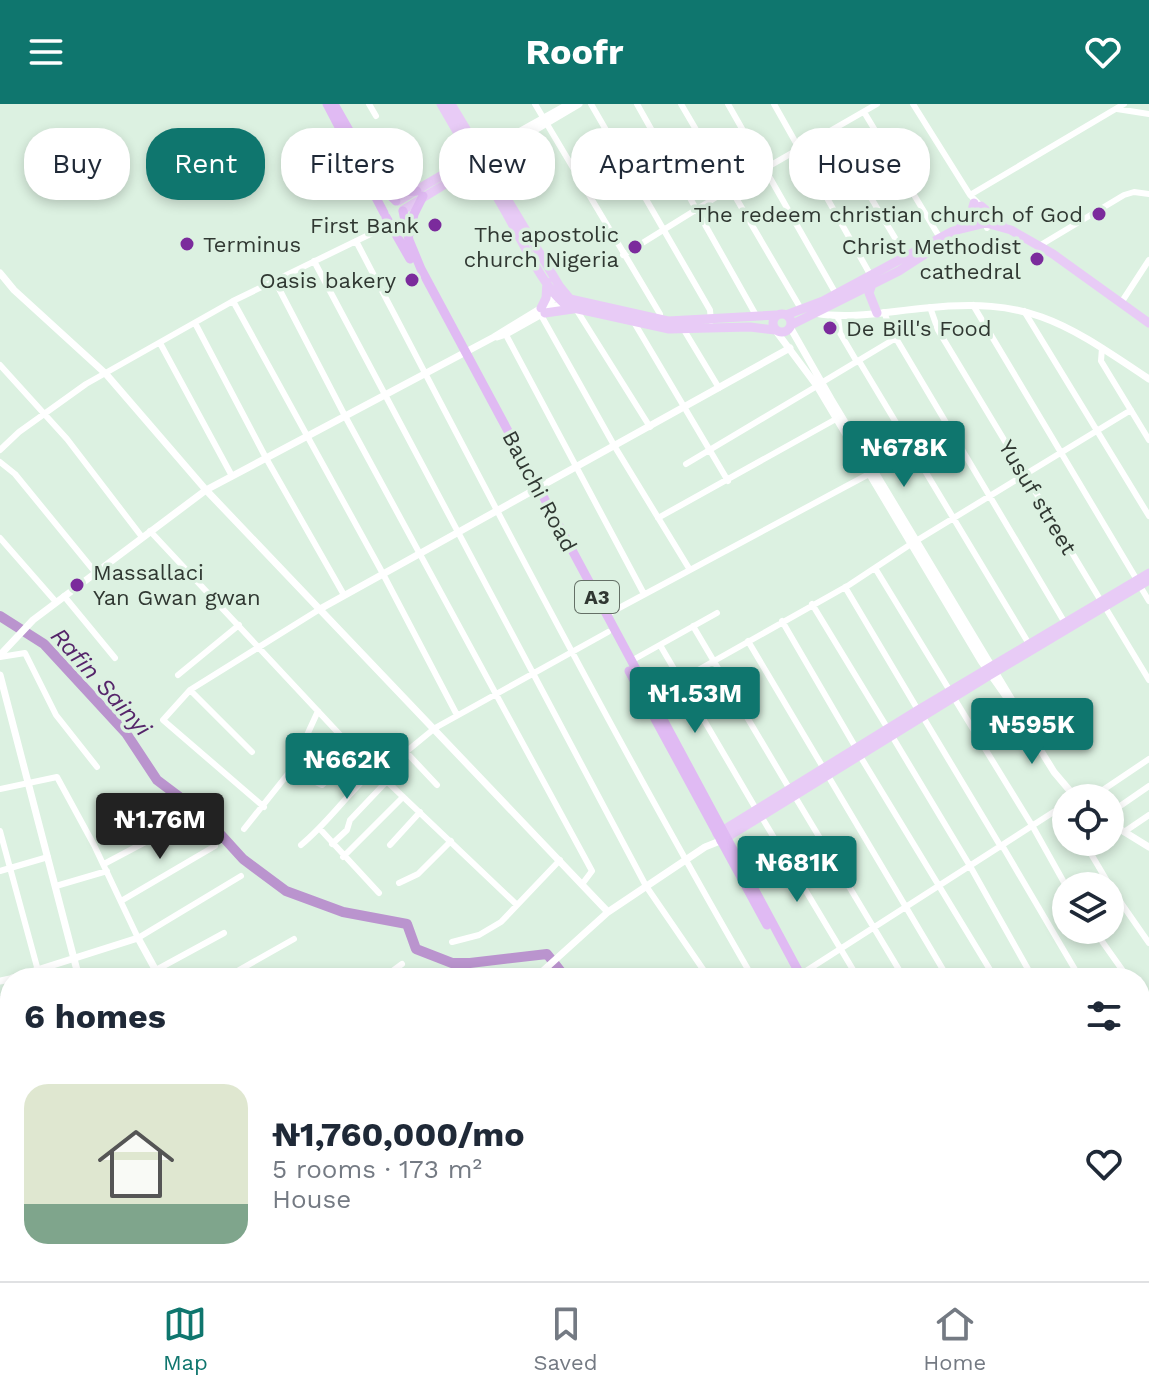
<!DOCTYPE html>
<meta charset="utf-8">
<style>
:root{--surface:#fff;--page:#f6f6f7;--text:#1f2937;--muted:#747a83;--line:#e0e1e3;--accent:#0f766e}
body{margin:0;font-family:"Work Sans",sans-serif;background:var(--page);color:var(--text);height:100vh;display:flex;flex-direction:column;font-size:30px;white-space:nowrap}
*{box-sizing:border-box;margin:0}
p{font-size:26px;color:var(--muted)}
.icon{flex:none;width:44px;height:44px;fill:none;stroke:currentColor;stroke-width:2;stroke-linecap:round;stroke-linejoin:round}
.map{position:relative;flex:1;overflow:hidden}
.drawer{position:absolute;left:0px;top:864px;width:1150px;height:314px;display:flex;flex-direction:column;background:var(--surface);border-radius:32px 32px 0 0;box-shadow:0 4px 12px #0003}
.drawer>*{flex:none}
.guide{position:absolute;left:24px;top:24px;width:1102px;height:72px;display:flex;gap:16px}
.fabs{position:absolute;left:1052px;top:680px;display:grid;gap:16px}
.fabs a{display:grid;place-items:center;width:72px;height:72px;border-radius:50%;background:var(--surface);box-shadow:0 4px 12px #0003;font-size:40px}
.price{position:absolute;translate:-50% -68px;padding:0 18px;border-radius:8px;background:var(--accent);color:#fff;font-size:26px;line-height:52px;filter:drop-shadow(0 2px 4px #0008)}
.price::after{content:'';position:absolute;left:50%;top:48px;width:24px;height:18px;margin-left:-12px;background:inherit;clip-path:polygon(0 0,100% 0,50% 100%)}
.price.active{background:#222;color:#fff}
ul{padding:0;list-style:none}
li{display:flex;align-items:center;gap:24px;height:200px;padding:0 24px}
li+li{border-top:2px solid var(--line)}
li span{display:grid;place-items:center;flex:none;width:224px;height:160px;border-radius:24px;color:#555}
li>.icon{margin-inline-start:auto}
span .icon{width:96px;height:96px;fill:#fffc;stroke-width:1}
li b{font-size:34px}
h2{display:flex;justify-content:space-between;align-items:center;height:96px;padding:0 24px;font-size:34px}
.pill{padding:0 28px;border-radius:32px;background:var(--surface);box-shadow:0 4px 12px #0003;font-size:28px;line-height:72px}
.pill.active{background:var(--accent);color:#fff}
header{display:flex;justify-content:space-between;align-items:center;height:104px;padding:0 24px;background:var(--accent);color:#fff;font-size:36px;font-weight:700}
.dock{display:flex;justify-content:space-around;align-items:center;height:112px;border-top:2px solid var(--line);background:var(--surface);font-size:22px;color:var(--muted)}
.dock a{display:grid;justify-items:center;gap:4px}
.dock .active{color:var(--accent)}
.map>svg:first-child{display:block}
</style>
<header><svg class="icon" aria-label="menu" viewBox="0 0 24 24"><path d="M4 6h16M4 12h16M4 18h16"/></svg>Roofr<svg class="icon" aria-label="heart" viewBox="0 0 24 24"><path d="M12 20l-8-8c-3-5 5-10 8-4 3-6 11-1 8 4z"/></svg></header>
<div class="map">
<svg width="1149" height="1177" viewBox="0 0 1149 1177">
<rect width="100%" height="100%" fill="#dcf1e1"/>
<g fill="none" stroke-linecap="round" stroke-linejoin="round">
<!-- river -->
<path stroke="#ba94ce" stroke-width="10" d="M0 512 44 540 126 629 157 676 202 710 243 755 286 787 343 808 407 820 416 845 452 859H470L547 850 566 874
M815 1168 823 1177"/>
<!-- minor -->
<path stroke="#fff" stroke-width="6" d="M369 0 376 12
M535 0 660 210 661 218
M591 0 710 206 711 217
M637 0 757 213
M681 0 801 205
M728 0 836 190
M774 0 871 172
M913 0 970 91 981 102 987 124
M1117 5 1149 10
M864 8 940 134
M831 27 907 154
M970 91 1124 0
M356 137C485 384 613 632 753 874
M1039 142 1124 91 1134 88 1149 90
M623 151 731 84 877 0
M314 157 646 782 709 874
M275 177 345 312 592 767 583 779
M233 197 382 468 457 611
M1121 199 1149 156
M973 201 1137 476
M930 203 938 226 1101 497
M576 205 650 323
M1024 207 1149 412
M884 208 891 226 1065 519
M541 211 615 343 690 466
M838 212 840 229 857 258
M195 219 266 354 344 491
M635 220 728 377
M684 226 719 284
M505 229 644 490
M160 239 232 372
M1102 244 1101 257 1149 336
M859 257 1029 540
M0 261 67 335 142 433
M821 279 896 234
M0 346 19 328 86 280 233 197 391 120
M0 358 15 370 95 468
M686 360 817 282
M658 414 836 315
M150 427 357 649 516 800
M0 434 56 498
M875 464 950 587
M1140 482 1149 497
M845 483 918 606
M64 492 115 554
M812 500 888 625
M1105 503 1149 576
M606 511 869 370
M782 517 856 644
M693 522 789 684
M748 537 948 874
M660 541 756 705
M0 553 25 549 56 611 97 663
M631 557 717 509
M178 571 239 521
M190 586 252 648
M954 594 1033 723 1066 782
M653 597 691 570 849 481 911 440 1131 306
M923 613 1001 743
M892 632 970 762 1033 874
M406 648 437 681
M860 652 995 874
M291 666 322 681 357 649
M379 670 435 624 608 528
M0 685 57 673 94 741 138 834 241 772
M794 691 904 874
M1091 694 1149 655
M264 703 163 616 190 586 320 505
M1110 709 1149 682
M761 712 858 874
M244 725 291 666 318 607
M320 725 379 789
M0 727 40 874
M1124 728 1149 711
M1084 738 1110 782
M332 740 347 726 350 716 387 677
M301 741C328 719 348 689 374 666
M390 741 420 708
M1003 743 1080 874
M343 753 403 693
M104 760 183 718
M0 767 48 753
M399 779 418 770 451 737
M56 782 107 767
M1110 783 1149 839
M121 797 215 742
M1094 826 1128 874
M452 838 479 831 501 818 560 756
M156 866 224 829
M225 874 294 835
M315 874 325 868 329 874
M383 874 402 860
M795 874 1066 700
M1140 894 1149 909
M0 895 10 932
M0 990 10 987
M0 1061 10 1098
M29 1168 31 1177
M64 1168 66 1177
M447 1168 454 1177
M577 1168 576 1170 585 1177
M683 1168 694 1177
M886 1168 892 1177
M1008 1168 1012 1177
M1063 1168 1067 1177
M1127 1168 1131 1177
M107 1172 122 1168
M246 1177 266 1168
M924 1177 935 1168"/>
<!-- tertiary -->
<path stroke="#fff" stroke-width="7" d="M485 47 569 0
M490 58 503 45 579 0
M0 169 14 186 106 270 206 386 608 808
M815 209C851 216 890 207 926 204 1031 193 1065 219 1149 275
M790 223 831 295 1012 596
M776 227 817 282 981 557 1017 608 1054 668 1076 694
M497 233 506 230 567 196
M320 505 790 244
M0 551 33 516 206 386 494 233 548 200 559 190
M0 571 79 874
M1110 719 1149 743
M12 874 138 834 160 874
M535 874 608 808 705 743 720 737
M0 877 10 875
M1140 1126 1149 1121
M312 1168 318 1177
M104 1177 110 1168
M1043 1177 1060 1168"/>
<!-- primary -->
<path stroke="#e8cbf6" stroke-width="9" d="M441 0 463 38 468 53
M451 0 472 35 482 46
M489 61 495 75 560 183 570 195 668 217 776 211
M477 68 484 67 489 61 488 50 482 46 471 48 468 54 469 62C474 68 482 71 487 78 511 109 539 184 569 203L669 225 750 223 775 226
M398 97 468 56
M981 102 1002 120
M403 106 465 68 473 67
M960 122 970 113 974 99
M872 180 869 189 877 209
M541 204 546 194 547 178
M545 209 573 205
M773 219a9 9 0 1 1 18 0a9 9 0 1 1-18 0Z
M786 211 823 197 953 127 986 119 1011 126 1053 150 1149 219
M791 221 899 167 936 143
M717 730 918 606 1149 469
M721 737 990 571 1149 476"/>
<!-- trunk -->
<path stroke="#e0baf3" stroke-width="9" d="M327 0 384 109
M334 0 380 81 396 97
M385 84 399 88 417 87
M403 107 409 136 421 165 802 874
M386 113 410 155
M410 129 414 110 423 92
M629 567 767 821
M959 1168 965 1177
M967 1168 974 1177"/>
</g>
<!-- markers -->
<g fill="#7b2b9c" stroke="#dcf1e1" stroke-width="3">
<circle cx="1099" cy="110" r="8"/>
<circle cx="435" cy="121" r="8"/>
<circle cx="187" cy="140" r="8"/>
<circle cx="635" cy="143" r="8"/>
<circle cx="1037" cy="155" r="8"/>
<circle cx="412" cy="176" r="8"/>
<circle cx="830" cy="224" r="8"/>
<circle cx="77" cy="481" r="8"/>
</g>
<g text-anchor="middle" stroke-width="7" stroke-linejoin="round" paint-order="stroke">
<!-- shield labels -->
<rect fill="#dcf1e1" stroke="#647066" stroke-width="2" x="575" y="477" width="44" height="32" rx="6"/>
<g font-size="20" font-weight="bold" fill="#303832">
<text x="597" y="500">A3</text>
</g>
<!-- poi labels -->
<g font-size="22" fill="#303832" stroke="#dcf1e1" text-anchor="end">
<text x="1083" y="118">The redeem christian church of God</text>
<text x="419" y="129">First Bank</text>
<text x="619" y="138">The apostolic<tspan x="619" dy="25">church Nigeria</tspan></text>
<text x="203" y="148" text-anchor="start">Terminus</text>
<text x="1021" y="150">Christ Methodist<tspan x="1021" dy="25">cathedral</tspan></text>
<text x="396" y="184">Oasis bakery</text>
<text x="846" y="232" text-anchor="start">De Bill's Food</text>
<text x="93" y="476" text-anchor="start">Massallaci<tspan x="93" dy="25">Yan Gwan gwan</tspan></text>
</g>
<!-- street labels -->
<g font-size="22" fill="#303832" stroke="#dcf1e1">
<text transform="translate(540 387) rotate(62)" y="8">Bauchi Road</text>
<text transform="translate(1038 393) rotate(59)" y="8">Yusuf street</text>
</g>
<!-- water labels -->
<g font-size="24" font-style="italic" fill="#55256a" stroke="#dcf1e1">
<text transform="translate(101 578) rotate(48)" y="8">Rafin Sainyi</text>
</g>
</g>
</svg>
<div class="fabs">
<a><svg class="icon" aria-label="locate" viewBox="0 0 24 24"><circle cx="12" cy="12" r="6"/><path d="M12 2v4M12 18v4M2 12h4M18 12h4"/></svg></a>
<a><svg class="icon" aria-label="layers" viewBox="0 0 24 24"><path d="M12 4l9 5-9 5-9-5zM3 14l9 5 9-5"/></svg></a>
</div>
<b class="price" style="left:904px;top:385px">₦678K</b>
<b class="price" style="left:695px;top:631px">₦1.53M</b>
<b class="price" style="left:1032px;top:662px">₦595K</b>
<b class="price" style="left:347px;top:697px">₦662K</b>
<b class="price active" style="left:160px;top:757px">₦1.76M</b>
<b class="price" style="left:797px;top:800px">₦681K</b>
<div class="guide">
<a class="pill">Buy</a>
<a class="pill active">Rent</a>
<a class="pill">Filters</a>
<a class="pill">New</a>
<a class="pill">Apartment</a>
<a class="pill">House</a>
</div>
<section class="drawer">
<h2>6 homes<svg class="icon" aria-label="filters" viewBox="0 0 24 24"><path d="M4 7h16M4 17h16"/><circle cx="9" cy="7" r="2"/><circle cx="15" cy="17" r="2"/></svg></h2>
<ul>
<li><span style="background:linear-gradient(#dfe7d0 75%,#7fa58c 0)"><svg class="icon" aria-label="home" viewBox="0 0 24 24"><path d="M3 11l9-7 9 7M6 9v11h12V9"/></svg></span><div><b>₦1,760,000/mo</b><p>5 rooms · 173 m²</p><p>House</p></div><svg class="icon" aria-label="heart" viewBox="0 0 24 24"><path d="M12 20l-8-8c-3-5 5-10 8-4 3-6 11-1 8 4z"/></svg></li>
</ul>
</section>
</div>
<nav class="dock">
<a class="active"><svg class="icon" aria-label="map" viewBox="0 0 24 24"><path d="M3 6l6-2 6 2 6-2v14l-6 2-6-2-6 2zM9 4v14M15 6v14"/></svg>Map</a>
<a><svg class="icon" aria-label="saved" viewBox="0 0 24 24"><path d="M7 4h10v16l-5-4-5 4z"/></svg>Saved</a>
<a><svg class="icon" aria-label="home" viewBox="0 0 24 24"><path d="M3 11l9-7 9 7M6 9v11h12V9"/></svg>Home</a>
</nav>
